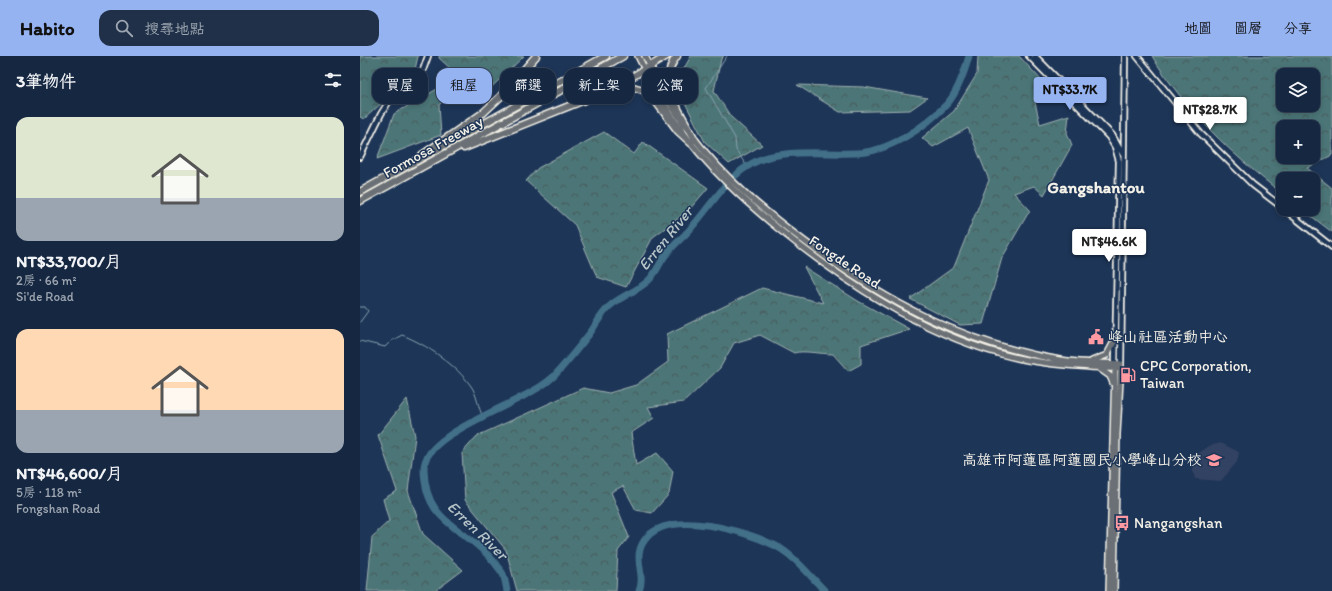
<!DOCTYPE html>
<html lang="zh-TW">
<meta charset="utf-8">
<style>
:root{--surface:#162841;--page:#1f3048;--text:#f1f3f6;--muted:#9ea6b1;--line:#35445a;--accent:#95b2f1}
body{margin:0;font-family:Itim,"LXGW WenKai TC",sans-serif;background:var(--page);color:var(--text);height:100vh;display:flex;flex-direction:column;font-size:15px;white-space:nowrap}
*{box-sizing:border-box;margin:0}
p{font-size:13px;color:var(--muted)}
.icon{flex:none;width:22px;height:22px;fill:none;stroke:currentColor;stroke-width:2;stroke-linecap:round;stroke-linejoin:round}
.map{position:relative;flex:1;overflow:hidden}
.panel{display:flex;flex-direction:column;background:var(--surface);width:360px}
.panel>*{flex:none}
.banner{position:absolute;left:12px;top:12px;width:380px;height:36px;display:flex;gap:8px}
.buttons{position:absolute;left:916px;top:12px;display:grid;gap:8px}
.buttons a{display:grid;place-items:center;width:44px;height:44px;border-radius:8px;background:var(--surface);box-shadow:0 2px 6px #0003,0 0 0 1px var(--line);font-size:20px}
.price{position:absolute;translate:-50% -34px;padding:0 9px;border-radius:4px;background:#fff;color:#222;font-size:13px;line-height:26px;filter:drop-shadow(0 1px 2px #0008)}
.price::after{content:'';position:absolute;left:50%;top:24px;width:12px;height:9px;margin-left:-6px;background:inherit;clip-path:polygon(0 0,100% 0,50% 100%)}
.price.active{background:var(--accent);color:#111}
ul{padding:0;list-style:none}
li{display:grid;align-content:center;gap:8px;height:212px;padding:0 16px}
li span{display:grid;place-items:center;height:124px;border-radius:12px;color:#555}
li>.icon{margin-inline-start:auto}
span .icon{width:72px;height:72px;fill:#fffc;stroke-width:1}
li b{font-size:17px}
h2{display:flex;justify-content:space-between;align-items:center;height:48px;padding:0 16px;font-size:17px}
.pill{padding:0 14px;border-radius:12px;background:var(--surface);box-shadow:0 2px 6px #0003,0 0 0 1px var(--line);font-size:14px;line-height:36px}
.pill.active{background:var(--accent);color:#111}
header{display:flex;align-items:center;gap:24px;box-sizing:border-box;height:56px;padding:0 20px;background:var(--accent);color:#111}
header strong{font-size:19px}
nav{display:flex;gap:22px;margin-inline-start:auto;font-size:14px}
.search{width:280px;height:36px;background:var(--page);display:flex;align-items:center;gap:10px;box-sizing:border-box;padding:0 14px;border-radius:12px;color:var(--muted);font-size:15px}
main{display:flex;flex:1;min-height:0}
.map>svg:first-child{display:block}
</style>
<header>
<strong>Habito</strong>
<div class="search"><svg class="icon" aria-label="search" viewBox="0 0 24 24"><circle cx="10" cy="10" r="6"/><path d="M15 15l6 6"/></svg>搜尋地點</div>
<nav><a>地圖</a><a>圖層</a><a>分享</a></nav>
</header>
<main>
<section class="panel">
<h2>3筆物件<svg class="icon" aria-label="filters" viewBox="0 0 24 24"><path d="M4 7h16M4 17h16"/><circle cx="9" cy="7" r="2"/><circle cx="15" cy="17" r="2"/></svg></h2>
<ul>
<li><span style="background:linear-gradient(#dfe7d0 65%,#9aa5b1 0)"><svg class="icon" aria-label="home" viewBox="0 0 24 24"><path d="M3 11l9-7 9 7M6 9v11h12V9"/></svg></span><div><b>NT$33,700/月</b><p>2房 · 66 m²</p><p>Si'de Road</p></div></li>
<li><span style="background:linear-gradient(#ffd9b3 65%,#9aa5b1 0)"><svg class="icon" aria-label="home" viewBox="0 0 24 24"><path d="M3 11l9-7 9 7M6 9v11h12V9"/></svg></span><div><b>NT$46,600/月</b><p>5房 · 118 m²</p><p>Fongshan Road</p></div></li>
</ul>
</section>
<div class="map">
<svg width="972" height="535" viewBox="0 0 972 535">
<defs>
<pattern id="forest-crowns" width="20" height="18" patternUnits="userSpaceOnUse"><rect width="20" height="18" fill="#4c7477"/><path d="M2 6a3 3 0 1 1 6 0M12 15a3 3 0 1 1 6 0" fill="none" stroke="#4a5c5c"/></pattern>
</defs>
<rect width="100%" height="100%" fill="#1d3557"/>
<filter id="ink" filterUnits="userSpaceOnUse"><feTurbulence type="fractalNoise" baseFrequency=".025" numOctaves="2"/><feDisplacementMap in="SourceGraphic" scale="8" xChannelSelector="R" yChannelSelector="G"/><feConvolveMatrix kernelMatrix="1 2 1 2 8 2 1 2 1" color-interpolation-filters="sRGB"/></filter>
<g filter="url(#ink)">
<!-- built -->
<path fill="#334262" d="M861 387 879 396 877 406 861 425 835 423 830 403 849 390Z"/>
<!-- forest -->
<path fill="url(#forest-crowns)" stroke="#a0b2b0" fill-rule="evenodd" d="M0 0H58L54 18 4 63 0 61Z
M79 0H164L116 46 97 31 79 49 81 79 17 103 34 58 84 29 92 14 79 2Z
M331 0H364L361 3 354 35 371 61 402 89 369 108 345 86 319 35 321 18Z
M618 0H659L684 27 674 42 680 68 709 59 707 77 712 89 684 139 674 130 654 137 670 154 642 202 623 268 600 269 550 243 594 211 629 124 608 72 573 91 562 82 594 55 617 18Z
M792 0H972V99L947 112 972 132V176L942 153H953V123H923V138C873 100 825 54 792 0ZM923 19H953V49H923ZM923 71H953V101H923Z
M437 29 504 31 567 42 550 54 480 56Z
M244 76 274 98 283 86 348 132 328 155 293 181 266 231 237 221 215 169 166 125 178 112Z
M444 211 498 245 549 273 501 289V308L488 315 473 298C462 298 442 294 434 297L400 279 374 287 360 312 324 346 288 351 294 362 271 377 276 409 297 397 313 415 309 438 292 457 276 454 263 430 251 436 269 481 258 495 256 535H157L146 494 105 444 102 397 117 380 223 332 249 337 276 329 308 306 307 278 402 232 463 247Z
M47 343 55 380 48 435 63 478 103 514 75 535H7L12 481 29 465 23 443 37 435 18 379Z"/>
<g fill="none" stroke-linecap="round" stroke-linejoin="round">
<!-- stream -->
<path stroke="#8aa3af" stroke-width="1" d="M367 0 346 32 375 82 376 94 386 109
M0 251H5L8 255 0 266
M0 285 25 291 31 285 42 279C66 288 96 309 111 330 117 338 118 352 123 361"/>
<!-- river -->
<path stroke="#436f89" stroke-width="7" d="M147 535C146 530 145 523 143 518 141 514 137 511 135 507 106 470 65 470 64 413 63 374 171 347 196 318 208 305 219 291 230 277 236 269 242 256 251 249 262 240 277 235 288 225 295 219 299 208 305 200 313 189 324 181 332 171 355 145 373 110 408 101 437 94 467 98 496 97 529 96 565 71 587 48 597 37 605 14 609 0
M279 535C287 516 269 500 288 480 314 454 386 475 416 490 435 500 450 520 465 535"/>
<defs>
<path id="secondary" d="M669 0 749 81 755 91 759 105 755 308
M675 0 752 79 762 97
M777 0 841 78 893 129 923 152
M0 101 21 58 34 37 63 14 68 0
M924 153 972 191
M761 308 765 0"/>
<path id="primary" d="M278 0C292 30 311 61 332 88 357 120 388 148 420 174 486 227 559 275 641 298 680 309 720 310 760 313
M285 0 307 43 324 69
M334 82C364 122 404 155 444 185 522 244 603 288 700 304 720 307 741 307 761 308L757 378 754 535
M732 305 747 299 755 284
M740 313 750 320 753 327
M749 535 755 311"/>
<path id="highway" d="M317 0C295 27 323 59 335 84
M255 31 307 0
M104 92 247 35 273 31 283 34 291 39 318 75 331 87
M62 99 123 57 140 41 176 0
M0 136 246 0
M0 145 263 0"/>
</defs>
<!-- secondary casing -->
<use href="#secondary" stroke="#f4f1e8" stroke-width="8"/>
<!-- primary casing -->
<use href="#primary" stroke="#f4f1e8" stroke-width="8"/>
<!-- highway casing -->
<use href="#highway" stroke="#f4f1e8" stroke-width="9"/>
<!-- secondary -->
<use href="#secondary" stroke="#1d3557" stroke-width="4.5"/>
<!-- primary -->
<use href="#primary" stroke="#6a7074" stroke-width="5"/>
<!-- highway -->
<use href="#highway" stroke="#6a7074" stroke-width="6"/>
</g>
</g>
<!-- icons -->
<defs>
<symbol id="civic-bare" viewBox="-9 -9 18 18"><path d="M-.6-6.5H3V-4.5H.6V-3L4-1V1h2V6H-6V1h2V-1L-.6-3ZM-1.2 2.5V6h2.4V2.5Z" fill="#ff9aa2" stroke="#1d3557" stroke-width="2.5" paint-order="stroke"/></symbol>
<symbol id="fuel-bare" viewBox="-9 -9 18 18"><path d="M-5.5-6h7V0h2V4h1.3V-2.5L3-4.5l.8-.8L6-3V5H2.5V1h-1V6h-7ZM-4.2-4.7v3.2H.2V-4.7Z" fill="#ff9aa2" stroke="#1d3557" stroke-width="2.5" paint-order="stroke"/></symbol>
<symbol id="school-bare" viewBox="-9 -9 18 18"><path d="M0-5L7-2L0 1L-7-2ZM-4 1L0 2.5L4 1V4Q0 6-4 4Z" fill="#ff9aa2" stroke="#1d3557" stroke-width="2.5" paint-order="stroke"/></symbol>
<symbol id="bus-bare" viewBox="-9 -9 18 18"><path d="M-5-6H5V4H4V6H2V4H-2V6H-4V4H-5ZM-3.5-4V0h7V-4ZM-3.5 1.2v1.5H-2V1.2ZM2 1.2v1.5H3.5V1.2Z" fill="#ff9aa2" stroke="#1d3557" stroke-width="2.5" paint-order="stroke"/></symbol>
</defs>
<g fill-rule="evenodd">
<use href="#civic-bare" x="725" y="270" width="22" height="22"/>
<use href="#fuel-bare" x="757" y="308" width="22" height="22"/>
<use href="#school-bare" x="843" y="393" width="22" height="22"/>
<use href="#bus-bare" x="751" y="456" width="22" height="22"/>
</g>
<g text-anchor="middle" stroke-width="3" stroke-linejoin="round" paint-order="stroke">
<!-- street labels -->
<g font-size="15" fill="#f4f1e8" stroke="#1d3557">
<text transform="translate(73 91) rotate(-29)" y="5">Formosa Freeway</text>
<text transform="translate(485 206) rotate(34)" y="5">Fongde Road</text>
</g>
<!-- poi labels -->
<g font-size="15" fill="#f4f1e8" stroke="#1d3557" text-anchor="start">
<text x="748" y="286">峰山社區活動中心</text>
<text x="780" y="315">CPC Corporation,<tspan x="780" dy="17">Taiwan</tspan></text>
<text x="842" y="409" text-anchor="end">高雄市阿蓮區阿蓮國民小學峰山分校</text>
<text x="774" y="472">Nangangshan</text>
</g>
<!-- water labels -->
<g font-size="16" font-style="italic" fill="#b6c4c7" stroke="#1d3557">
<text transform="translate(305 182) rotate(-51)" y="6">Erren River</text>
<text transform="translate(118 474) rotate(44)" y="6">Erren River</text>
</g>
<!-- quarter labels -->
<g font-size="17" font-weight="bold" fill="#f4f1e8" stroke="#1d3557">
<text x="736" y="137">Gangshantou</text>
</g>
</g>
</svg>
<div class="buttons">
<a><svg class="icon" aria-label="layers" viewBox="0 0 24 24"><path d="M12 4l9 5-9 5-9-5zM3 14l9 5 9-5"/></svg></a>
<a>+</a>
<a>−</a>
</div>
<b class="price active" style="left:710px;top:55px">NT$33.7K</b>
<b class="price" style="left:850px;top:75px">NT$28.7K</b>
<b class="price" style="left:749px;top:207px">NT$46.6K</b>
<div class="banner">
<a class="pill">買屋</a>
<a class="pill active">租屋</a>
<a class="pill">篩選</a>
<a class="pill">新上架</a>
<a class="pill">公寓</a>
</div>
</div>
</main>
